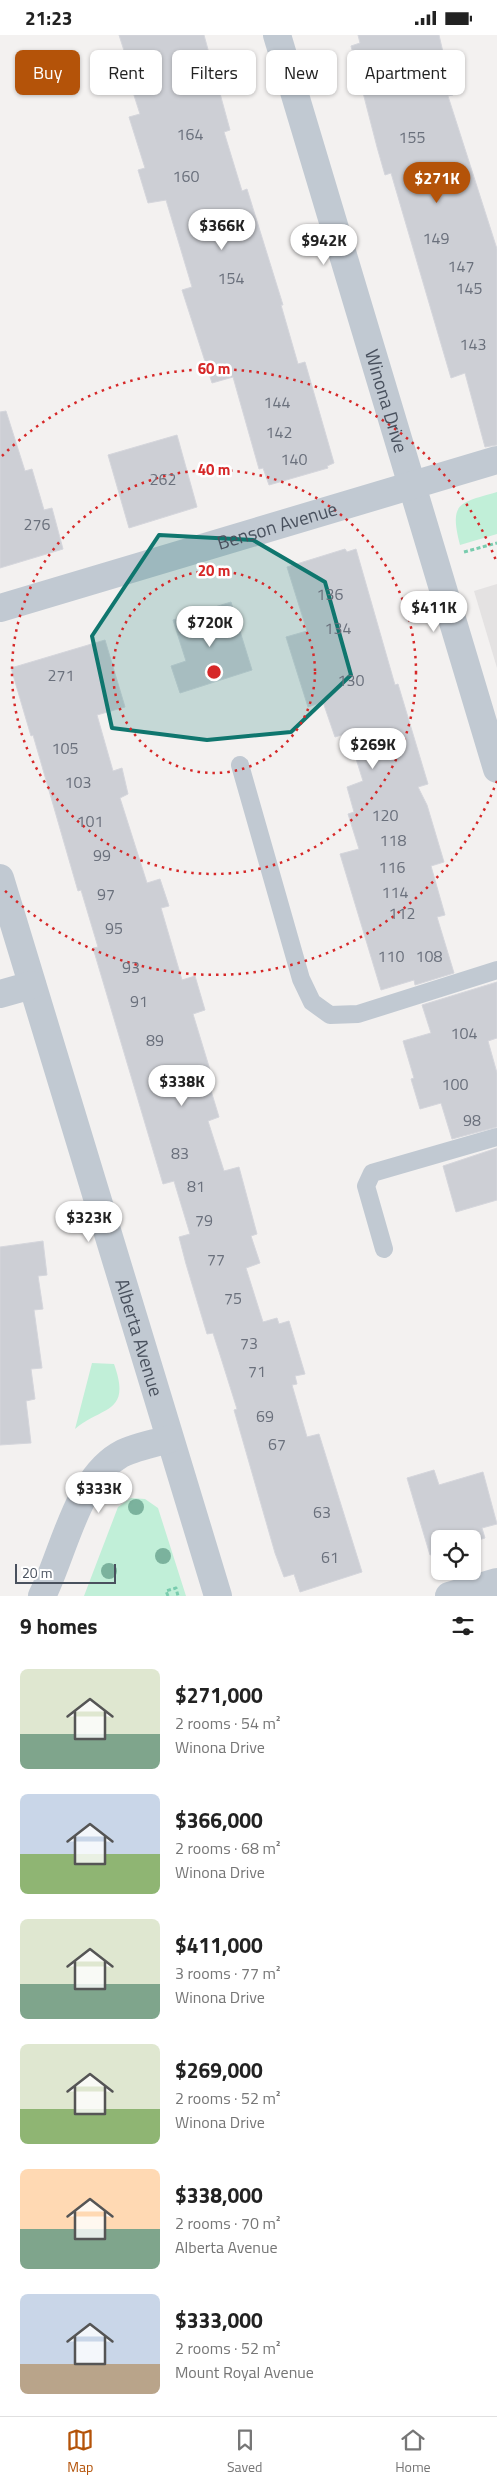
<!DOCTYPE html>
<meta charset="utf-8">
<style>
:root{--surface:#fff;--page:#f6f6f6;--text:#222;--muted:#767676;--line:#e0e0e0;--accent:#b45309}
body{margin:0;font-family:"Titillium Web",sans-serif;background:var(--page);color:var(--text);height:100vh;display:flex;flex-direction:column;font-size:19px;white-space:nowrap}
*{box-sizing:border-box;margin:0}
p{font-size:16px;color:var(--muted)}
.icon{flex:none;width:28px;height:28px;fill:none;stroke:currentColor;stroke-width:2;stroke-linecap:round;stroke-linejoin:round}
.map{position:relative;height:1561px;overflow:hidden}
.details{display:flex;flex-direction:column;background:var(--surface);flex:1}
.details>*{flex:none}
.hud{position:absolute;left:15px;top:15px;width:468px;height:45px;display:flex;gap:10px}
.tools{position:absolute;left:431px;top:1495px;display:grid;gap:10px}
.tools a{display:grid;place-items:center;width:50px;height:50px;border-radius:8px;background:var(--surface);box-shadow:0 1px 4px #0004;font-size:25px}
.scale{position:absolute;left:15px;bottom:12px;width:101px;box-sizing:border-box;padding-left:5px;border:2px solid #49515e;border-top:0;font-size:14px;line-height:18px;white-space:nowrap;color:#49515e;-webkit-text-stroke:4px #fff;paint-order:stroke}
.price{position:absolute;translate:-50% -42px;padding:0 11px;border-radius:18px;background:#fff;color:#222;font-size:16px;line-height:32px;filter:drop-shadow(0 1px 2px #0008)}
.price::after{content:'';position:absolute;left:50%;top:30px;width:15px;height:11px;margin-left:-8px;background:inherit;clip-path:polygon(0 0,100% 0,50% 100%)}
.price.active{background:var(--accent);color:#fff}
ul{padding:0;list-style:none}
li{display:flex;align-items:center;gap:15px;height:125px;padding:0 20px}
li span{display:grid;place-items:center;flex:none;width:140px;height:100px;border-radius:8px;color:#555}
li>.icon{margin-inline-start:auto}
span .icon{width:60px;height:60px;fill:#fffc;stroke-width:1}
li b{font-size:21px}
h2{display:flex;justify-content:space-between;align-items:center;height:60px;padding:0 20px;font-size:21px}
.chip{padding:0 18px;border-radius:8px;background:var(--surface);box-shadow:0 1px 4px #0004;font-size:18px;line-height:45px}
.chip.active{background:var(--accent);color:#fff}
.status{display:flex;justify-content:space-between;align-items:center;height:35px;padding:0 25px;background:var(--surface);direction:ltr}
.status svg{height:14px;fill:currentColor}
.dock{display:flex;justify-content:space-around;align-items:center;height:70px;border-top:1px solid var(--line);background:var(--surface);font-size:14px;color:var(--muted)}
.dock a{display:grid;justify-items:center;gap:2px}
.dock .active{color:var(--accent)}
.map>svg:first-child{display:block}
</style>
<div class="status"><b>21:23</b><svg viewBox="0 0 49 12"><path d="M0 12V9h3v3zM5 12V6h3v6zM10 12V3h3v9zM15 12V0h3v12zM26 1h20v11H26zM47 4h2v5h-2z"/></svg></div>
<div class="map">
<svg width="497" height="1561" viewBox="0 0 497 1561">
<rect width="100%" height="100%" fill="#f3f1f0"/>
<!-- education -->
<path fill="#e4e2e2" d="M497 549V633L474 556Z"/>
<!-- green -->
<path fill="#c1efd8" d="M497 457V499L460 510C449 467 459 468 497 457Z
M92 1328 114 1329C132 1379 102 1371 75 1394Z
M131 1463 145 1464 158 1473 186 1561H84L118 1472Z"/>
<!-- building -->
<path fill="#cdcfd5" stroke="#d5d6dc" d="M119 0H204L230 95 224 97 242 156 247 154 283 270H281L298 329 305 327 334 428 327 431 328 433 269 450 263 433 259 434 233 342 212 348 182 255 192 252 166 165 148 168 138 135 145 133 129 82 140 79 123 26 127 25Z
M358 0H439L453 60 448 61 497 214V410L485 412 465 338 451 343 391 138 385 140 377 112 351 11 360 8Z
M6 376 25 436 32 434 44 475 52 473 63 514 0 533V377Z
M177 400 197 472 129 493 108 420Z
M345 514 347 517 356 514 395 650 398 649 428 749 418 752 427 770 444 827 431 831 445 880 437 882 454 938 415 950 414 945 381 955 340 819 359 814 348 779 354 777 347 752 363 746 348 698 335 702 323 667 308 672 286 602 307 596 287 532Z
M231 567 252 635 180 658 171 631 186 626 173 585Z
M105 605 125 672 97 680 113 736 122 733 128 759 120 763 147 848 160 844 169 871 161 873 182 945 195 941 205 975 193 979 214 1048 209 1049 219 1082 208 1086 224 1136 239 1132 257 1199 251 1201 260 1228 246 1233 263 1287 277 1283 279 1289 289 1286 305 1339 295 1341 297 1349 292 1350 307 1402 319 1399 362 1537 300 1557 294 1539 284 1542 275 1518 234 1375 237 1374 221 1323 213 1298 207 1299 186 1229 179 1202 190 1199 174 1146 163 1149 93 913 98 912 81 855 78 856 33 700 31 701 11 633Z
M497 947V1003L488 1006 497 1038V1092L452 1104 441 1068 420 1074 411 1044 414 1043 403 1006 431 998 422 970Z
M497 1113V1165L456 1177 443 1131Z
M43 1206 47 1240 38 1241 43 1274 34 1275 42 1333 31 1334 35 1364 26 1366 31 1408 0 1410V1212Z
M434 1435 439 1450 483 1437 497 1489 482 1493 485 1503 472 1507V1504H440V1517L430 1520 407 1443Z"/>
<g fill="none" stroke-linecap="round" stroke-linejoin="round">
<!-- path -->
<path stroke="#79ccae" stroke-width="3" stroke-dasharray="4 2.5" stroke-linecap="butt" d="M464 517 497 508
M168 1561 166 1556 176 1553 178 1561"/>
<!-- service -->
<path stroke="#c1c9d2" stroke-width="18" d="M240 730 301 944 312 967 330 980 358 979 497 935
M384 1214 366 1151 372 1138 497 1102"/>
<!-- minor -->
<g stroke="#c1c9d2" stroke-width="28">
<path id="s1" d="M277 0 497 734"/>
<path id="s2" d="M0 573 497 425"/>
<path id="s3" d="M0 843 218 1561"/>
<path d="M0 959 32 950"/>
<path d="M42 1561C63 1520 76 1447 118 1421 132 1412 154 1409 169 1404"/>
<path d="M449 1561 497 1547"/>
</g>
</g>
<!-- trees -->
<g fill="#7bb29d">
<circle cx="136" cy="1472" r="8"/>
<circle cx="163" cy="1521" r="8"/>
<circle cx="109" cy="1536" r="8"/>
</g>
<!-- marked area -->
<path fill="#0f766e" fill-opacity="0.2" stroke="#0f766e" stroke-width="4" stroke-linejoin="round" d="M159 500 253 505 325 547 351 640 291 697 207 705 112 693 92 601Z"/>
<!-- distance rings -->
<g fill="none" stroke="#d62828" stroke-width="2.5" stroke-dasharray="2.5 5">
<circle cx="214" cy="637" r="101"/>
<circle cx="214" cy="637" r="202"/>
<path d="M497 746A303 303 0 0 1 2 853M2 421A303 303 0 0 1 497 528"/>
</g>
<g text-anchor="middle" stroke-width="5" stroke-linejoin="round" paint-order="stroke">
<!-- number labels -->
<g font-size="16" fill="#6a707c">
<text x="190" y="105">164</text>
<text x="412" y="108">155</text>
<text x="186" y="147">160</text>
<text x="436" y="209">149</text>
<text x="461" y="237">147</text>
<text x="231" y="249">154</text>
<text x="469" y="259">145</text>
<text x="473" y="315">143</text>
<text x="277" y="373">144</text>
<text x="279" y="403">142</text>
<text x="294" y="430">140</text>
<text x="163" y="450">262</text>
<text x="37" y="495">276</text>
<text x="330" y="565">136</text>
<text x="338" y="599">134</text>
<text x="61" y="646">271</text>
<text x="351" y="651">130</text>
<text x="65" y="719">105</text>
<text x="78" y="753">103</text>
<text x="385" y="786">120</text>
<text x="90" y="792">101</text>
<text x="393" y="811">118</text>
<text x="102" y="826">99</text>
<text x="392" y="838">116</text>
<text x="395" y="863">114</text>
<text x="106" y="865">97</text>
<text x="402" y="884">112</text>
<text x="114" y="899">95</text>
<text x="391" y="927">110</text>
<text x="429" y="927">108</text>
<text x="131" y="938">93</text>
<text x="139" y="972">91</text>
<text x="464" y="1004">104</text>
<text x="155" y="1011">89</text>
<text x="455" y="1055">100</text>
<text x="472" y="1091">98</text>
<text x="180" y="1124">83</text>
<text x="196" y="1157">81</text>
<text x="204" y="1191">79</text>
<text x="216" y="1230">77</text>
<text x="233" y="1269">75</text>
<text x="249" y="1314">73</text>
<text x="257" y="1342">71</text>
<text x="265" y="1387">69</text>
<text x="277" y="1415">67</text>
<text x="322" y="1483">63</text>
<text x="330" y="1528">61</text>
</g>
<!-- street labels -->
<g font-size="19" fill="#49515e" stroke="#fff">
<text dy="7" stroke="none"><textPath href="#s1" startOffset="382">Winona Drive</textPath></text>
<text dy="7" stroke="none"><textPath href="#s2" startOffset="289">Benson Avenue</textPath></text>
<text dy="7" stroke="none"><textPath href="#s3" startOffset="480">Alberta Avenue</textPath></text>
</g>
</g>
<circle cx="214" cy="637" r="8" fill="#d62828" stroke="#fff" stroke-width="2.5"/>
<g font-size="15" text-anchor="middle" font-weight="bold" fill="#d62828" stroke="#fff" stroke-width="5" stroke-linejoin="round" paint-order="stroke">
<text x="214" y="339">60 m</text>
<text x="214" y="440">40 m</text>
<text x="214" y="541">20 m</text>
</g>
</svg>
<div class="tools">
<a><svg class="icon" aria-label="locate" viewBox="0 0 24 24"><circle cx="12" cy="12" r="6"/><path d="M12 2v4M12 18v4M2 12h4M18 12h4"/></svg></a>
</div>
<div class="scale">20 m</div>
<b class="price active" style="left:437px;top:169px">$271K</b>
<b class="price" style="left:222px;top:216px">$366K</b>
<b class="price" style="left:324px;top:231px">$942K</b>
<b class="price" style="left:434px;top:598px">$411K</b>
<b class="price" style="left:210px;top:613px">$720K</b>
<b class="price" style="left:373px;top:735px">$269K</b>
<b class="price" style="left:182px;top:1072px">$338K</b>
<b class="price" style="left:89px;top:1208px">$323K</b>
<b class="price" style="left:99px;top:1479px">$333K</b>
<div class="hud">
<a class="chip active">Buy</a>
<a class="chip">Rent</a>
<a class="chip">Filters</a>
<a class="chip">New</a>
<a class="chip">Apartment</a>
</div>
</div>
<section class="details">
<h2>9 homes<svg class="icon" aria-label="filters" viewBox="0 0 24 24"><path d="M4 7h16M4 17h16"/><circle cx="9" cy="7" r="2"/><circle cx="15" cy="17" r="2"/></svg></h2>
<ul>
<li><span style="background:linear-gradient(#dfe7d0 65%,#7fa58c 0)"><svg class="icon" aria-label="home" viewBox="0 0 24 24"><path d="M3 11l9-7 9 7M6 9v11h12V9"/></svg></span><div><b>$271,000</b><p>2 rooms · 54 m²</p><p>Winona Drive</p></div></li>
<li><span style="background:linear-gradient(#c9d6e8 60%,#8fb573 0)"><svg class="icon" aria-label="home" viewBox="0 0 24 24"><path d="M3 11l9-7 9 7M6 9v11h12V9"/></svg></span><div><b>$366,000</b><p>2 rooms · 68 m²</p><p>Winona Drive</p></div></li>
<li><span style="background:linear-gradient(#dfe7d0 65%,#7fa58c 0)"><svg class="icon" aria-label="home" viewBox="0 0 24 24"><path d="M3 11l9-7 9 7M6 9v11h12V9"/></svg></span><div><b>$411,000</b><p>3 rooms · 77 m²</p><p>Winona Drive</p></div></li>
<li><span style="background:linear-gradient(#dfe7d0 65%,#8fb573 0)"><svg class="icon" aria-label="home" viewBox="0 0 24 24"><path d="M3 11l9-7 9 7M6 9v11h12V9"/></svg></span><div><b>$269,000</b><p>2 rooms · 52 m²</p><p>Winona Drive</p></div></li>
<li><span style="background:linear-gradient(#ffd9b3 60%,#7fa58c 0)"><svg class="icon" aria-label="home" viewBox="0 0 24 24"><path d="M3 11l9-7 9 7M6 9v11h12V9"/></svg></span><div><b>$338,000</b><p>2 rooms · 70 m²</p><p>Alberta Avenue</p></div></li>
<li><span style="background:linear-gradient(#c9d6e8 70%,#b9a48a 0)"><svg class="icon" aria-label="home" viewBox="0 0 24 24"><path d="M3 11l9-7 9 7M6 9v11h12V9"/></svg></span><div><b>$333,000</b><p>2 rooms · 52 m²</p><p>Mount Royal Avenue</p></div></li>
</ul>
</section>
<nav class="dock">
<a class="active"><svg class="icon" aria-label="map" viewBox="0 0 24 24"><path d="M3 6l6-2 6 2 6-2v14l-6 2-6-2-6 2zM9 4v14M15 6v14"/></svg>Map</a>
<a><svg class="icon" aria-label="saved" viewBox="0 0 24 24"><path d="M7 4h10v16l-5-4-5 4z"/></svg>Saved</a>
<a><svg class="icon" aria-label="home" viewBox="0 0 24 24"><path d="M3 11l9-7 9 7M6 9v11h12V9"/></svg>Home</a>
</nav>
